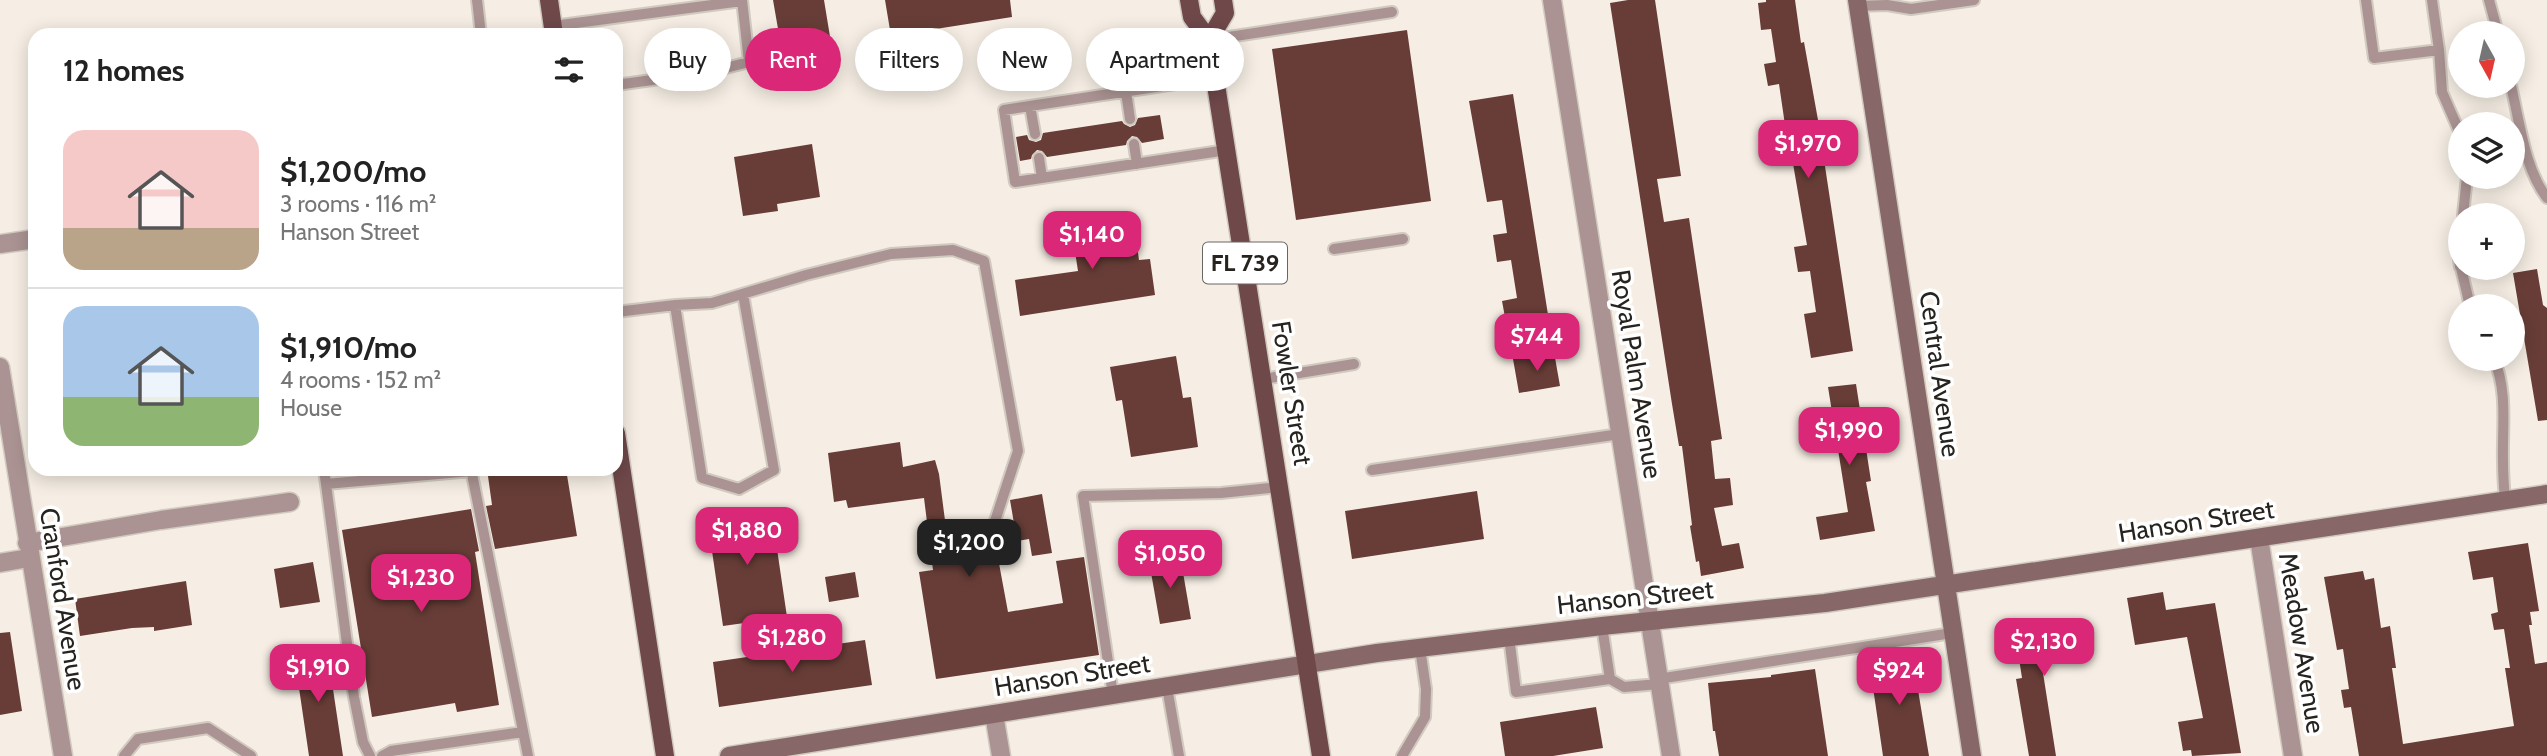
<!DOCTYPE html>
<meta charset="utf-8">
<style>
:root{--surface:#fff;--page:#f6f6f6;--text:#222;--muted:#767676;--line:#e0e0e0;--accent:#db2777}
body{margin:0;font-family:Cabin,sans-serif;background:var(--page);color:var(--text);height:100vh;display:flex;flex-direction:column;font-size:26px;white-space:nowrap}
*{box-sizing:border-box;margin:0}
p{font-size:23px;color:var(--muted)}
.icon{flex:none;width:38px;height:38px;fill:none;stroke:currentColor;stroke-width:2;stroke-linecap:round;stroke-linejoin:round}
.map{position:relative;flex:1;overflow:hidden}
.details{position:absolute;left:28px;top:28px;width:595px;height:448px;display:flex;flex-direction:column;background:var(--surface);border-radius:21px;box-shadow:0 4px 18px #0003}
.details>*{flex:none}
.top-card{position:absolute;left:644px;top:28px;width:665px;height:63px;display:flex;gap:14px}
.needle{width:46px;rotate:172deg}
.controls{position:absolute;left:2448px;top:21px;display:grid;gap:14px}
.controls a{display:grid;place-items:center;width:77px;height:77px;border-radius:50%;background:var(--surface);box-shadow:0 4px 18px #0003;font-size:35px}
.price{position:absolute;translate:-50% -60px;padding:0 16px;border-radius:14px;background:var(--accent);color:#fff;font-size:23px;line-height:46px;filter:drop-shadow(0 2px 4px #0008)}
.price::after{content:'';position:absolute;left:50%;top:42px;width:21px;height:16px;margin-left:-10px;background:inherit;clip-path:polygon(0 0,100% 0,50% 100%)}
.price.selected{background:#222;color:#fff}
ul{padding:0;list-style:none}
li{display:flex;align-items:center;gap:21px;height:175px;padding:0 35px}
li+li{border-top:2px solid var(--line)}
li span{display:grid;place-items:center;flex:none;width:196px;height:140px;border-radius:21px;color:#555}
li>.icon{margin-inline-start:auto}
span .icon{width:84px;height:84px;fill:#fffc;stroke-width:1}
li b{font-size:30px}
h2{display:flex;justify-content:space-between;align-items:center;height:84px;padding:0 35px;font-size:30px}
.pill{padding:0 24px;border-radius:32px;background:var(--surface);box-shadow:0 4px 18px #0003;font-size:24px;line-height:63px}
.pill.selected{background:var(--accent);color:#fff}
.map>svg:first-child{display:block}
</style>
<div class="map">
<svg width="2547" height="756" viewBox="0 0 2547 756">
<rect width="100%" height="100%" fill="#f6eee4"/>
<!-- building -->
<path fill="#683d37" d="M773 0H824L834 61 785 69Z
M885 0H1010L1012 17 891 36Z
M1628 0H1655L1681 176 1657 179 1664 222 1689 218 1722 439 1711 441 1715 479 1730 478 1733 505 1714 508 1722 546 1739 543 1744 568 1701 576 1699 561 1696 562 1690 526 1692 525 1682 446H1679L1672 404 1610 3Z
M1766 0H1795L1801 43 1804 42 1818 120 1853 351 1811 358 1804 314 1816 312 1810 271 1798 272 1794 247 1807 245 1791 152 1780 154 1775 127 1785 125 1779 84 1768 86 1764 64 1776 62 1771 29 1761 30 1758 3 1766 2Z
M1407 30 1431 201 1296 220 1272 49Z
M1513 94 1549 321 1507 328 1502 301 1517 298 1511 260 1497 262 1493 235 1507 233 1502 200 1487 202 1469 101Z
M1160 115 1164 139 1142 143 1137 137 1132 136 1127 141 1126 145 1047 157 1042 151 1037 150 1032 155 1031 159 1020 161 1016 137 1027 135 1029 140 1036 142 1041 140 1043 133 1122 121 1124 124 1130 127 1135 125 1138 118Z
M812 144 820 197 777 204 778 211 743 216 734 157Z
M1133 216 1139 260 1150 259 1155 295 1020 316 1015 280 1078 271 1071 226Z
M2537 269 2543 305 2547 308V420L2538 421 2513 273Z
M1554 352 1560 386 1519 393 1513 359Z
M1176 356 1183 398 1191 397 1198 447 1131 457 1122 400 1116 401 1110 367Z
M1856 384 1871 481 1866 482 1875 531 1820 540 1816 517 1848 512 1828 387Z
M900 442 903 467 935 460 939 474 950 559 979 554 980 561 998 558 1008 612 1063 603 1056 561 1084 557 1099 655 936 679 919 572 933 570 924 498 848 508 846 500 834 502 828 453Z
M487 469H566L577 536 495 549 486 506 492 505Z
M1477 491 1484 539 1352 559 1345 511Z
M1042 494 1052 553 1032 556 1029 539 1017 541 1010 500Z
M771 508 787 617 723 626 707 517Z
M471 509 479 551 475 552 499 705 457 712 455 703 372 717 342 530Z
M2528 543 2539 611 2530 612 2532 625H2529L2535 664 2547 662V756H2359L2351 707 2344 708 2341 690 2349 689 2343 649 2337 650 2324 577 2363 571 2365 580 2374 578 2381 628 2390 626 2396 668H2392L2403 744 2459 735 2514 726 2505 668H2510L2504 629 2494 630 2491 614 2498 612 2493 577 2473 580 2468 552Z
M1180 555 1191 619 1160 624 1149 561Z
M313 562 320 602 280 608 274 569Z
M855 572 859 597 829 602 825 577Z
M186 581 192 625 154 631V627L132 628 80 636 75 599Z
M2163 592 2166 610 2215 603 2241 753 2192 756 2191 750 2183 751 2178 722 2203 718 2187 637 2135 645 2127 598Z
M2085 621 2090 653 2041 660 2056 756H2029L2016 679 2022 678 2015 632Z
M10 632 22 711 0 715V633Z
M865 640 872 685 719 707 713 662Z
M327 649 343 756H309L294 654Z
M1912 654 1929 756H1883L1869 660Z
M1815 669 1828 756H1719L1715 731H1713L1708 683 1771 677V675Z
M1596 707 1603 748 1553 756H1505L1500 722Z"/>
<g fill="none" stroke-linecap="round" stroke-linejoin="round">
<defs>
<path id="lane" d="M477 0 481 35
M2366 0 2374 58 2439 50
M2432 0 2439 50 2442 92 2460 133
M2489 0 2498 33
M1858 6 1887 5 1911 9 1974 0
M553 26 742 1
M1209 40 1392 12
M1215 78 1004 110 1015 182 1227 150
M616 85 710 72 749 62 742 0
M2511 86C2520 122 2524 168 2547 198
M1126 92 1130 119
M1030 106 1035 134
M1134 144 1137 164
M1039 158 1042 178
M2463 215 2467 177
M2460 231 2458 252 2460 267
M1334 249 1403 239
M2461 268 2470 306
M675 305 702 478 739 489 774 470 743 294
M616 312 675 305 712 303 806 275 891 254 953 250 984 261 1018 451 993 527
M2494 359C2508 392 2502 427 2503 462 2503 475 2504 488 2505 501
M1263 379 1354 364
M324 469 354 697 363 742 370 756
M471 469 528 756
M1372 470 1620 434
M326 484 472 471
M1509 637 1516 692 1610 679 1602 626
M1610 679 1624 687 1659 684
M1658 679 1952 633
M1167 687 1179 756
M1113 695 1083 496 1221 493 1280 487
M124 756 138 739 208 728 251 756
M382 756 391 751 523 732
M1402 756 1425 717 1426 689 1420 648"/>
<path id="street" d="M1552 0 1671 756
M0 244 35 239
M0 367 63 756
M2259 538 2293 756
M27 543 161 520 290 502
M0 563 29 558
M994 714 1001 756"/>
<path id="secondary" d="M1857 0 1972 756
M729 756 1377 653 1602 626 1825 603 2547 494"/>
<path id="primary" d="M549 0 554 35
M1189 0 1192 17 1209 40 1321 756
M1209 40 1225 13 1223 0
M616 433 665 756"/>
</defs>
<!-- lane casing -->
<use href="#lane" stroke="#d1cac1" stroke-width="14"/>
<!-- street casing -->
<use href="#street" stroke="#d1cac1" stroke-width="21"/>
<!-- secondary casing -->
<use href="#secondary" stroke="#d1cac1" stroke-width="21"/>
<!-- primary casing -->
<use href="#primary" stroke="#d1cac1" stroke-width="21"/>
<!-- lane -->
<use href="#lane" stroke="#ab9393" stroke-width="10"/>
<!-- street -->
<use href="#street" stroke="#ab9393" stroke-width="18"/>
<!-- secondary -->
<use href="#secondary" stroke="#886768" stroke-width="18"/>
<!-- primary -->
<use href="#primary" stroke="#6f484a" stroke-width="18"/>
</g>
<g text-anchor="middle" stroke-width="7" stroke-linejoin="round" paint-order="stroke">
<!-- shield labels -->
<rect fill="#fff" stroke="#686663" stroke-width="2" x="1203" y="242.5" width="84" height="41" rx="5"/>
<g font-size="24" font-weight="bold" fill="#272420">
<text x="1245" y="271">FL 739</text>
</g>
<!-- street labels -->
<g font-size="26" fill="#272420" stroke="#fff">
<text transform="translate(1637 374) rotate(81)" y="9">Royal Palm Avenue</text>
<text transform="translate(1940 374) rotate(82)" y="9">Central Avenue</text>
<text transform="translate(1292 393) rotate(81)" y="9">Fowler Street</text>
<text transform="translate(2196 521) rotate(-9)" y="9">Hanson Street</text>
<text transform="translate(1635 597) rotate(-6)" y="9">Hanson Street</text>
<text transform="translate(63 599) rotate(81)" y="9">Cranford Avenue</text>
<text transform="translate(2302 643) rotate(81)" y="9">Meadow Avenue</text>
<text transform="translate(1072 675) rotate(-9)" y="9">Hanson Street</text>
</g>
</g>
</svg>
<div class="controls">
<a><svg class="needle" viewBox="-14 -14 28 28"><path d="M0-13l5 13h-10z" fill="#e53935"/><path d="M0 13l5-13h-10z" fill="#767676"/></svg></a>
<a><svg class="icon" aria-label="layers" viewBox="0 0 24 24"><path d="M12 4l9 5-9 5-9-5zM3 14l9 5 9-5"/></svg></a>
<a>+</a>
<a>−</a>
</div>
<b class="price" style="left:1808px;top:180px">$1,970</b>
<b class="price" style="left:1092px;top:271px">$1,140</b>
<b class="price" style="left:1537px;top:373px">$744</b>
<b class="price" style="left:1849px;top:467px">$1,990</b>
<b class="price" style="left:747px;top:567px">$1,880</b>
<b class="price selected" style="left:969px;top:579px">$1,200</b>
<b class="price" style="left:1170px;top:590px">$1,050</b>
<b class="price" style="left:421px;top:614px">$1,230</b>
<b class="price" style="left:792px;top:674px">$1,280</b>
<b class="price" style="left:2044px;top:678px">$2,130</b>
<b class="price" style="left:318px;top:704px">$1,910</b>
<b class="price" style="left:1899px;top:707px">$924</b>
<div class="top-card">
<a class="pill">Buy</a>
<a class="pill selected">Rent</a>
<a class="pill">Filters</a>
<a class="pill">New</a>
<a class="pill">Apartment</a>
</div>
<section class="details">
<h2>12 homes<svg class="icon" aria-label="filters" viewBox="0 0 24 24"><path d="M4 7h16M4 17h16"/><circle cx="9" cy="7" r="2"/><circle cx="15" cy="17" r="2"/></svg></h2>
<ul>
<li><span style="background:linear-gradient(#f6c9c9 70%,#b9a48a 0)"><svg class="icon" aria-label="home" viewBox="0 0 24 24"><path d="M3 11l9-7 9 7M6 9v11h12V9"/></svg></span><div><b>$1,200/mo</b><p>3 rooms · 116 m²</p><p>Hanson Street</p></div></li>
<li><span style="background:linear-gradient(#a9c7e8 65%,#8fb573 0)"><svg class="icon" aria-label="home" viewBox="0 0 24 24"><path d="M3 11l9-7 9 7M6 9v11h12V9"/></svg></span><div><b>$1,910/mo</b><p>4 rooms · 152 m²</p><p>House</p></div></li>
</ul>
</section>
</div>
